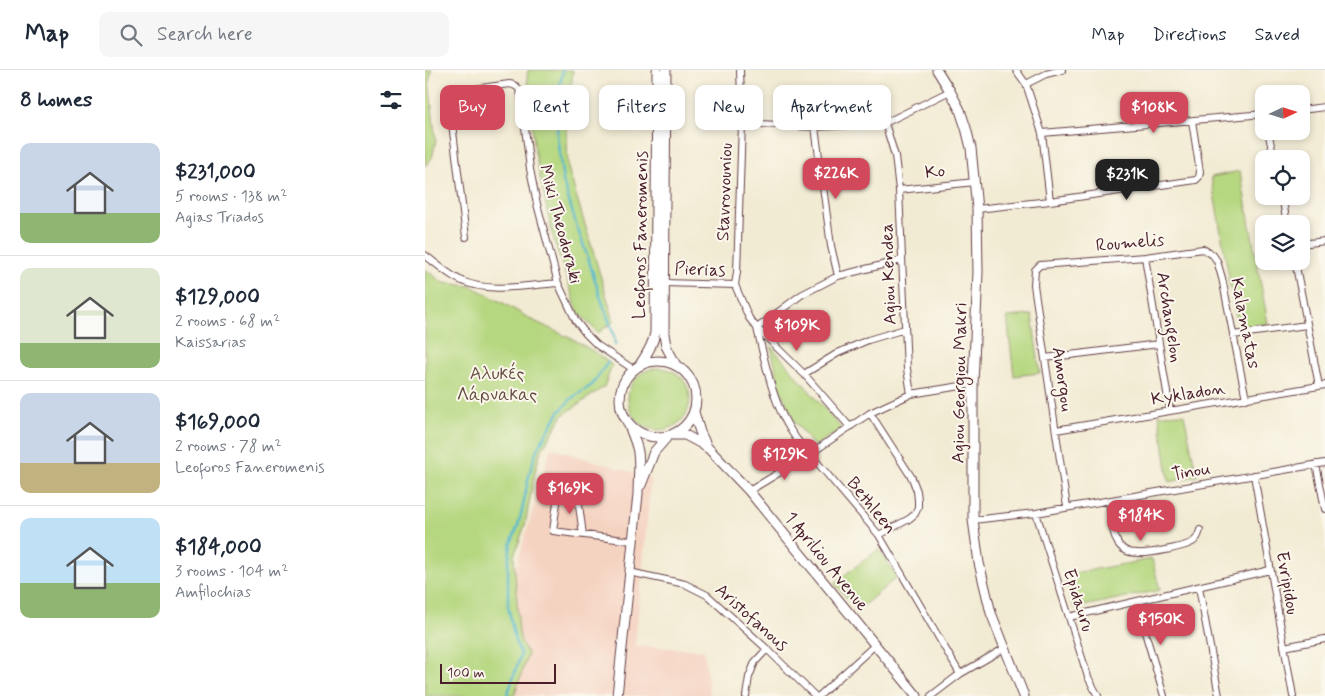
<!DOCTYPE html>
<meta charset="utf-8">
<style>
:root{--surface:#fff;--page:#f6f6f7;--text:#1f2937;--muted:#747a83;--line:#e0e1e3;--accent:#d1495b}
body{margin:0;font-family:Mynerve,sans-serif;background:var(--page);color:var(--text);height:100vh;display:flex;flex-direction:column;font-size:19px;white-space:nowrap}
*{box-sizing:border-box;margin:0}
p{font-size:16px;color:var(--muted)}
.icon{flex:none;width:28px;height:28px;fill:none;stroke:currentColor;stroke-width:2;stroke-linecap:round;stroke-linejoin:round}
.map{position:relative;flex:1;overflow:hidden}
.sheet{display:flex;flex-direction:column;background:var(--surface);width:425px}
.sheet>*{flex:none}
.guide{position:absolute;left:15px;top:15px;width:475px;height:45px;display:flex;gap:10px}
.needle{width:32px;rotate:86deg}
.fabs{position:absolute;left:830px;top:15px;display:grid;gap:10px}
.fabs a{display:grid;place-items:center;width:55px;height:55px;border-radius:10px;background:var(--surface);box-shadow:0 2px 8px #0003;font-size:25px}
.scale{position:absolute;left:15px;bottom:12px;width:116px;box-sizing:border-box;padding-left:5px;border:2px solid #4a1f2b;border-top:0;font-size:14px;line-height:18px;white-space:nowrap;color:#4a1f2b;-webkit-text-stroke:4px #fbf7ec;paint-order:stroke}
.price{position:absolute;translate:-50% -42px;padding:0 11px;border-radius:10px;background:var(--accent);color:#fff;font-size:16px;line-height:32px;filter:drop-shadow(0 1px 2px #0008)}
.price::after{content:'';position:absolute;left:50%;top:30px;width:15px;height:11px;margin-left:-8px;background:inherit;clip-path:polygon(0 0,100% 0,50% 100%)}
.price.current{background:#222;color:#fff}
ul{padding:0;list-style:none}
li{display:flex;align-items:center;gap:15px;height:125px;padding:0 20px}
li+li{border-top:1px solid var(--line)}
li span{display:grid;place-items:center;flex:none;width:140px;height:100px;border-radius:10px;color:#555}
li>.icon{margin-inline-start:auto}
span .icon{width:60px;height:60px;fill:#fffc;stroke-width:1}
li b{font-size:21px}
h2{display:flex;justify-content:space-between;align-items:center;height:60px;padding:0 20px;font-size:21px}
.tag{padding:0 18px;border-radius:10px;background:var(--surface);box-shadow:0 2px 8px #0003;font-size:18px;line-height:45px}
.tag.current{background:var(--accent);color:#fff}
header{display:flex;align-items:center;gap:30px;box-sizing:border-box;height:70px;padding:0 25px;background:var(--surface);border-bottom:1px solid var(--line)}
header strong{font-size:24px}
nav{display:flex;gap:28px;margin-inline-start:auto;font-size:18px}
.search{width:350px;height:45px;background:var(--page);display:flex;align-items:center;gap:12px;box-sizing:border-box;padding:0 18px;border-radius:10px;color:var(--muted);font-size:19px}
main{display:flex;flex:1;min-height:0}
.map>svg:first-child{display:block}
</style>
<header>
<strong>Map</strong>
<div class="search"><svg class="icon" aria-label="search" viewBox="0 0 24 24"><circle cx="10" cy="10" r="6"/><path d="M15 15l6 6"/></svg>Search here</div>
<nav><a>Map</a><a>Directions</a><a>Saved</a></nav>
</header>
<main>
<section class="sheet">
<h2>8 homes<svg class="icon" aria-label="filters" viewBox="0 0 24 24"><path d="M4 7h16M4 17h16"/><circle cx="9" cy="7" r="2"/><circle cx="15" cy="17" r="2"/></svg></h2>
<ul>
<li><span style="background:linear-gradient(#c9d6e8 70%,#8fb573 0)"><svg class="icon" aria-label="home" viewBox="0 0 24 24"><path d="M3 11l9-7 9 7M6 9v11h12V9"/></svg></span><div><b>$231,000</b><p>5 rooms · 138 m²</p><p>Agias Triados</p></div></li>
<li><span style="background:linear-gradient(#dfe7d0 75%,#8fb573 0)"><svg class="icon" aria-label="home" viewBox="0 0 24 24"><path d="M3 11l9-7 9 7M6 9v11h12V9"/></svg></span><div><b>$129,000</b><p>2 rooms · 68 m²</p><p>Kaissarias</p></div></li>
<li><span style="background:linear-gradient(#c9d6e8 70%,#c2b280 0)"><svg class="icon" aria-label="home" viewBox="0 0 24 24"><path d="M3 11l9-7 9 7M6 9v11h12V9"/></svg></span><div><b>$169,000</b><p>2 rooms · 78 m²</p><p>Leoforos Faneromenis</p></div></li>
<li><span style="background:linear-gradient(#bfe0f5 65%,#8fb573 0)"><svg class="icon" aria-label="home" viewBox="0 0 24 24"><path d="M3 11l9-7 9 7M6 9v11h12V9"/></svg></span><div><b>$184,000</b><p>3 rooms · 104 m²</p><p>Amfilochias</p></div></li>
</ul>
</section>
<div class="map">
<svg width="900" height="626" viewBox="0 0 900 626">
<rect width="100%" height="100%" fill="#fbf7ec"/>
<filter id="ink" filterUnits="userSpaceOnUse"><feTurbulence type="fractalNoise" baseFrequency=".02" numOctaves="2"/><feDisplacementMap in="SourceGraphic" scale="10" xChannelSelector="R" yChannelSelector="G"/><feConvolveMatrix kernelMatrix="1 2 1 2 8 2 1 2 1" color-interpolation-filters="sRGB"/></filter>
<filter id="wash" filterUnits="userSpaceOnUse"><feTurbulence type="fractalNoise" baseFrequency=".0096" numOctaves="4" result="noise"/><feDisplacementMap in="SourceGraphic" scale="20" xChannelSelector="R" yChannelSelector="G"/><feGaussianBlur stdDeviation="1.12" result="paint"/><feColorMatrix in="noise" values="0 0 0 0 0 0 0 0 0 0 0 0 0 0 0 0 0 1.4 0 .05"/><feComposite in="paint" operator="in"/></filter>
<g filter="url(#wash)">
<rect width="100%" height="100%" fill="#f2ebd3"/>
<!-- built -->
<path fill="#f5d3c1" d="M126 378 226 408 210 576 279 580 285 626H74L91 497Z"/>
<!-- green -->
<path fill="#b5d77f" stroke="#807b55" d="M0 0H7L4 11 11 71 7 88 0 96Z
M103 0H148L147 11 141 43 143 98 189 251 173 263 153 242 127 164 110 83 102 6Z
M815 101 843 253 814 258 803 208 804 207 786 107Z
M0 199 18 213 46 216 82 235 107 250 149 270 171 283 187 295 179 317 138 345 115 383 109 407 100 455 89 486 94 563 96 572 103 584 89 626H0Z
M607 245 615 303 589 306 582 247Z
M346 276 417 359 389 376 369 351 354 316Z
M203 329a31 31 0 1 1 62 0a31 31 0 1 1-62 0Z
M759 344 772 406 744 412 734 345Z
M454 479 472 507 433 540 409 513Z
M727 489 735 520 649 538 639 505Z"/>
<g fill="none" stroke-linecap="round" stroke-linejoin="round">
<!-- stream -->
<path stroke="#4bb5c9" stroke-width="2.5" d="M138 0 133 25 132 66 138 111 151 154 163 188 175 226 188 262 190 272V275
M82 626 96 584 90 571 83 536V495L86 473 93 456 98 436 104 405 112 379 134 342 147 328 167 315 183 292"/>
</g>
</g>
<g filter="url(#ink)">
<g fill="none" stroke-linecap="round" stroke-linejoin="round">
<defs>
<path id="street" d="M591 0 601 14 617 63 625 131
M601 14 621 4 637 0
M876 40 900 37
M317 53 390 57 460 53 525 21
M460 53 470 86 474 120 482 299 486 324
M390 57 406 176 413 206
M843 61 849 89
M617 63 839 44
M474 120 550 112
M857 126 862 154
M552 139 625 131 771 110 774 107 775 102 767 51
M41 167 25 37C27 28 28 24 36 21L84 14C92 15 94 18 96 25L105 99 112 134 133 213 151 251 161 264 172 275 208 299
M876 174 900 171
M0 185C10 193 24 205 35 210 63 224 104 215 133 213
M720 187 745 341
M477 190 413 206 376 225 332 258C342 301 351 353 385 384L454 465 535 604
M870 191 894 316
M239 213 310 215
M310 215 312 202 317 53 315 0
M310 215 324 248 332 258 379 304 425 357
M808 265 882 255
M620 288 734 274
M379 304 413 283 443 270 480 259
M445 343 487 408 492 421 493 430V437L490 444 484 449 454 465
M631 360 900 315
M891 394 900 439
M829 405 868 626
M324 421 385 384 445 343 486 324 548 314
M684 431C686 442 687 468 695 476 699 481 707 483 713 483 723 484 764 477 770 470 773 468 774 463 775 460
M642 437 609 215 610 200 615 195 720 187 778 179 788 185 792 191 797 208 821 329
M611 443 663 607 673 626
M548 450 611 443 900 393
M158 465 153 428 133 425 128 461 207 471
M204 502 260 514 282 525 342 579 390 626
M774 517 794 626
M711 532 739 626
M644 547 845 500
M859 577 900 569
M321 626 324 607 330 592 342 579
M394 626 450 575
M506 626 535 604 580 578"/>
<path id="secondary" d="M241 0 239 264 241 276 251 295
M512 0 525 21 535 40 541 58 546 78 552 139 553 202 548 314V450L554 493 566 543 599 626
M195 329a38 38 0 1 1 76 0a38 38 0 1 1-76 0Z
M214 296C221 286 228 275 230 263L232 0
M269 342 275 362 282 377
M247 365H260L275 373 284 379 324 421 492 626
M216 415 229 382 243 366
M192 626 213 424C213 410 215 396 213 382 211 371 206 361 202 351"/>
</defs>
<!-- street casing -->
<use href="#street" stroke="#633e44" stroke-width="8"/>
<!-- secondary casing -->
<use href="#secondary" stroke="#633e44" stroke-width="11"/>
<!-- street -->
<use href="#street" stroke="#fff" stroke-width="6"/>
<!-- secondary -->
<use href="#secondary" stroke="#fff" stroke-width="9"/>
</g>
</g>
<g text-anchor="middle" stroke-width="4" stroke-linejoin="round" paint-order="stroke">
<!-- street labels -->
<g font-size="18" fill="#4a1f2b" stroke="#fbf7ec">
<text transform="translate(510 101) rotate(-6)" y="6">Ko</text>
<text transform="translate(299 122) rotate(-88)" y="6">Stavrovouniou</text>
<text transform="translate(136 154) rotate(75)" y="6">Miki Theodoraki</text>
<text transform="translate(215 165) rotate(-89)" y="6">Leoforos Faneromenis</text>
<text transform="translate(705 172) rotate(-5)" y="6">Roumelis</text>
<text transform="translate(275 199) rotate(2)" y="6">Pierias</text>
<text transform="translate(463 204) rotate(-92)" y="6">Agiou Kendea</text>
<text transform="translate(745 247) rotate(81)" y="6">Archangelon</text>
<text transform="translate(821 253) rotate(79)" y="6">Kalamatas</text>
<text transform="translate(638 309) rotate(82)" y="6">Amorgou</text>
<text transform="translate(534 313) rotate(-89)" y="6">Agiou Georgiou Makri</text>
<text transform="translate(763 323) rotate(-9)" y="6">Kykladon</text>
<text transform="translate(766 401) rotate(-10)" y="6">Tinou</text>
<text transform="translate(447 435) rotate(51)" y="6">Bethleen</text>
<text transform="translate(402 491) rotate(51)" y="6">1 Apriliou Avenue</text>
<text transform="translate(863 513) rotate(80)" y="6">Evripidou</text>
<text transform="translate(654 530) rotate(72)" y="6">Epidauru</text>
<text transform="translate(327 547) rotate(42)" y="6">Aristofanous</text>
</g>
<!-- park labels -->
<g font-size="18" fill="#654d40" stroke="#fbf7ec">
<text x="72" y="309">Αλυκές<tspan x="72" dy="21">Λάρνακας</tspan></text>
</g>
</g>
</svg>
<div class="fabs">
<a><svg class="needle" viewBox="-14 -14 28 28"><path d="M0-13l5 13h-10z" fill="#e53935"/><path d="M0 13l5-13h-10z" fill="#747a83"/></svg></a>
<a><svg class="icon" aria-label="locate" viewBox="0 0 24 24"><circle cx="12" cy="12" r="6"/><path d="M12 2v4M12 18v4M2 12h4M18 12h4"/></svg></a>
<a><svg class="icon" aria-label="layers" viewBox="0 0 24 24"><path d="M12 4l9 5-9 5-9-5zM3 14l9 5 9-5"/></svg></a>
</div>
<div class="scale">100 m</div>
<b class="price" style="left:729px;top:64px">$108K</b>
<b class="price" style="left:411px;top:130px">$226K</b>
<b class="price current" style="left:702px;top:131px">$231K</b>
<b class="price" style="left:372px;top:282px">$109K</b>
<b class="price" style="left:360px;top:411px">$129K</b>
<b class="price" style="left:145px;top:445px">$169K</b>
<b class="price" style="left:716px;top:472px">$184K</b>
<b class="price" style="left:736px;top:576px">$150K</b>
<div class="guide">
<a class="tag current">Buy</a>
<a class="tag">Rent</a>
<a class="tag">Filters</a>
<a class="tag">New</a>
<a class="tag">Apartment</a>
</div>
</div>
</main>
